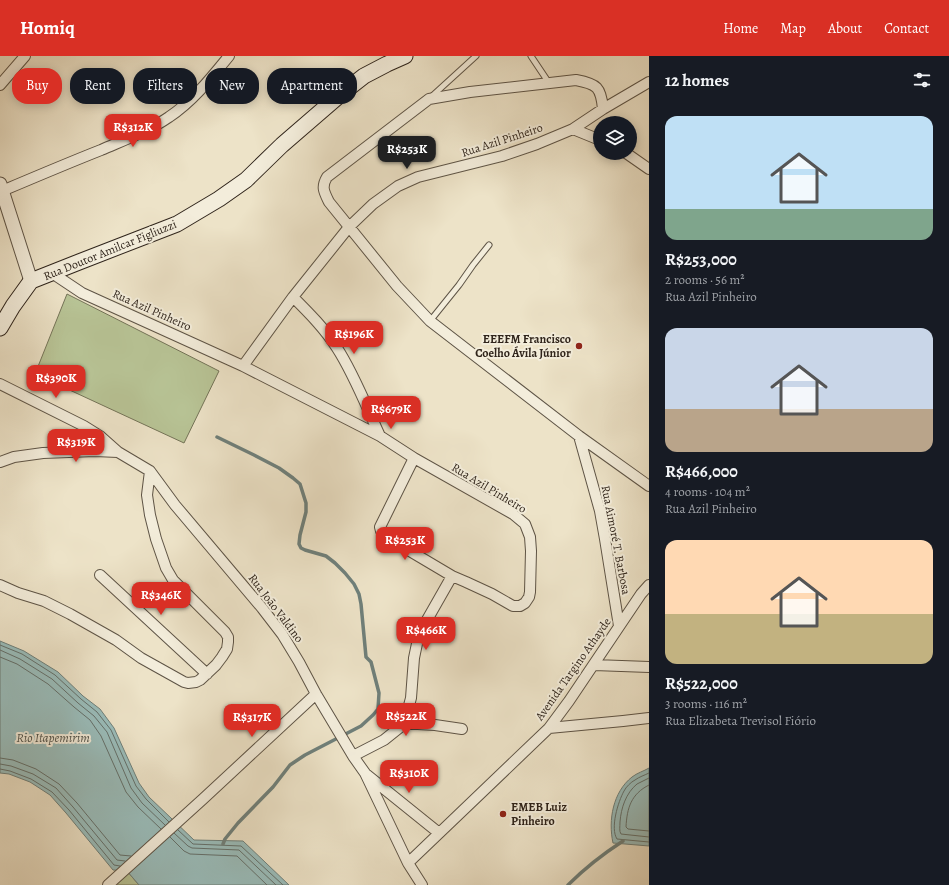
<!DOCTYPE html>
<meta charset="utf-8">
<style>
:root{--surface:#171b24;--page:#242831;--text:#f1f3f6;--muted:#9ea1a6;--accent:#d93025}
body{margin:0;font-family:Alegreya,serif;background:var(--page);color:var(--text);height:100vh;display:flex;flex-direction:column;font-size:15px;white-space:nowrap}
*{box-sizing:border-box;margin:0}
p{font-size:13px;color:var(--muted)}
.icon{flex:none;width:22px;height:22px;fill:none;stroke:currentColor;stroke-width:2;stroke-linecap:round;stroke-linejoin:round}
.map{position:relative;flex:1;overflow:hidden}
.side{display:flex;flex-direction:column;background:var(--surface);width:300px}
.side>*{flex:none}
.top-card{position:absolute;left:12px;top:12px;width:380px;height:36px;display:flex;gap:8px}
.tools{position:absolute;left:593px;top:60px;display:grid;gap:8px}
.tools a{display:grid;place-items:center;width:44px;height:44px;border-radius:50%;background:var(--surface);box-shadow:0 2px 10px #0003;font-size:20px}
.price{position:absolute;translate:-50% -34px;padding:0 9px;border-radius:8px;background:var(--accent);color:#fff;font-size:13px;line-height:26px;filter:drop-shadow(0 1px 2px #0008)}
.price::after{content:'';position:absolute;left:50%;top:24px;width:12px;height:9px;margin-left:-6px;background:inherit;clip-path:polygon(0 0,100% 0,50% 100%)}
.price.active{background:#222;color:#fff}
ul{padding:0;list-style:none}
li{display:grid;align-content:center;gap:8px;height:212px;padding:0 16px}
li span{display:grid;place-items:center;height:124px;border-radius:12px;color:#555}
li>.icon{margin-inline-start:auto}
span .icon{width:72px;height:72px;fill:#fffc;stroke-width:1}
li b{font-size:17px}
h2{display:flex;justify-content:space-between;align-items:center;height:48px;padding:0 16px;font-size:17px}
.pill{padding:0 14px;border-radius:16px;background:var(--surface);box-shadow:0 2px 10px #0003;font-size:14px;line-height:36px}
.pill.active{background:var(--accent);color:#fff}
header{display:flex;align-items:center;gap:24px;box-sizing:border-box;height:56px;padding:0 20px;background:var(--accent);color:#fff}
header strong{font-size:19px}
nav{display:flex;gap:22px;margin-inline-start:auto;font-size:14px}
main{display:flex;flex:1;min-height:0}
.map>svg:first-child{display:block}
</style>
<header>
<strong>Homiq</strong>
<nav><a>Home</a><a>Map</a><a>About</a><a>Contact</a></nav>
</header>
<main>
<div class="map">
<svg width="649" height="829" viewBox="0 0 649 829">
<rect width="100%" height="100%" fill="#ede3c8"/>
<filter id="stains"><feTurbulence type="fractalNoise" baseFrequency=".005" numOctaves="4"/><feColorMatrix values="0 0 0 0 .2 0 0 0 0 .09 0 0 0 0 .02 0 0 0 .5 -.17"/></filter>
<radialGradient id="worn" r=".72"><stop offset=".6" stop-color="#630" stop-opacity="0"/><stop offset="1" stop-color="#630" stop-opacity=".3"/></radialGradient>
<!-- green -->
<path fill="#b8c496" stroke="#747458" d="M67 238 219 315 184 387 35 318Z
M127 815 139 829H111Z"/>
<!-- water -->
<path fill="#9abdbb" stroke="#6f807b" d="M0 585 24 595 58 616 83 640 100 653 114 672 139 727 149 741 194 784 243 785 289 829H139L127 815 113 814 66 757 50 739 30 726 9 718 0 717Z
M649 712V790L613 787C608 764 613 736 632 721 637 717 644 715 649 712Z"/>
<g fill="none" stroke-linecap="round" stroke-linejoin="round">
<!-- shore -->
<path stroke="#64706b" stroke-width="1" d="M0 589 22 598 55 619 81 643 97 656 111 674 136 730 146 743 169 766
M0 594 20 603 52 623 78 647 94 660 107 676 131 732 142 747 165 769
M0 601 17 608 48 628 74 651 90 664 101 680 126 736 138 751 161 773
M0 702 13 704 36 713 59 728 77 747 120 799 131 800
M0 708 11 710 33 718 56 732 73 751 117 804 125 805
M0 713 10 715 31 723 52 736 69 754 114 809 120 810
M649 717C645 719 639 721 635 724 631 726 626 731 624 735 618 746 610 772 617 783L649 786
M649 722C645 724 641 726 637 728 626 737 621 752 620 766 620 771 619 775 621 778L649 781
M649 729C631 738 627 752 626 771L628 773 649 775
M178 774 193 788 241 790 283 829
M174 777 188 790 192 792 239 794 276 829
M170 781 184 795 190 798 237 800 267 829"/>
<!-- stream -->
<path stroke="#6f807b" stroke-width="3.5" d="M217 381 254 399 279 412 293 422 300 428 306 447V456L300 479 299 488 301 492 305 494 326 500 335 507 345 517 354 528 359 538 361 548 366 601 371 606 379 637 378 653 373 659 361 670 305 699 290 709 273 731 238 767 225 783 223 788
M568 829C585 812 603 798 623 785"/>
<defs>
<path id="service" d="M531 0 549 27
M431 41 476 0
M430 265 459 229 473 209 489 189"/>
<path id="minor" d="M0 29 25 0
M603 53C601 31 597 28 576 24L470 36 429 43 327 121C321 131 324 136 329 146L397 230 430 265 579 380 649 430
M573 73 600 84
M626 97 649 113
M2 135C35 121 68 107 101 94 124 84 149 75 169 61 193 45 211 22 229 0
M52 217 82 237 243 310 380 380 414 402 513 458 525 468 530 481 531 495 530 536 529 541 525 547 520 550H513L492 538 466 526 452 520 393 485 384 478 381 475 380 471 414 402
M293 241C309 257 325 273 337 292 354 318 367 352 380 380
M243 310 293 241 349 171 373 148 398 130 418 121 502 100 537 88 573 73 603 53 649 26
M0 328 84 370 100 380 118 396
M579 380 600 455 605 483 619 570
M0 406 14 401 43 397 95 395 118 396 150 415 175 449 262 552 282 578 299 606 316 638 353 700 365 717 408 807 422 829
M100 519 207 618
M0 529 18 537 44 545 70 558 116 584 141 602 184 626 188 627 196 626 200 624 216 609 222 601 227 593 228 586V581L225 576 173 524 166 512 156 483 150 459 147 439 150 415
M594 609 649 611
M404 668 411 642 414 602 419 578 452 520
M549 672 623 665 649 662
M353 700 384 684 404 668H418L435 669 462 673
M367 719 439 777
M408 807 549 672 569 645 641 538 649 529
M108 829 203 743 316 638"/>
<path id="tertiary" d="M0 128 31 225"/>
<path id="secondary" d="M0 272 13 250 31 225 79 206 177 168 219 143 246 124 282 89 341 38 364 20 387 8 405 0"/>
</defs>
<!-- service casing -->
<use href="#service" stroke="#5e5446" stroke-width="7"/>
<!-- minor casing -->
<use href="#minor" stroke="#5e5446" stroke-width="12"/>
<!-- tertiary casing -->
<use href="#tertiary" stroke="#5e5446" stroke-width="15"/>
<!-- secondary casing -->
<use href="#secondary" stroke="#2f241b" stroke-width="17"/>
<!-- service -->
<use href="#service" stroke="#f3eddb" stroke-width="5"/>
<!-- minor -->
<use href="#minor" stroke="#f3eddb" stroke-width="10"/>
<!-- tertiary -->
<use href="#tertiary" stroke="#f3eddb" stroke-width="13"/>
<!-- secondary -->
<use href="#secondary" stroke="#f3eddb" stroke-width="15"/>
</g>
<!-- markers -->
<g fill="#8f2418" stroke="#f3eddb" stroke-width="1.5">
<circle cx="579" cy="290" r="4"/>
<circle cx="503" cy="758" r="4"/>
</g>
<g text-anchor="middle" stroke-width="4" stroke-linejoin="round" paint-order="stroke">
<!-- street labels -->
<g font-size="12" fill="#2f241b" stroke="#f3eddb">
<text transform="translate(502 84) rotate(-18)" y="4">Rua Azil Pinheiro</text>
<text transform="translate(110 194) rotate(-22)" y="4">Rua Doutor Amilcar Figliuzzi</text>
<text transform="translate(152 254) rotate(24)" y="4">Rua Azil Pinheiro</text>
<text transform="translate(489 432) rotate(31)" y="4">Rua Azil Pinheiro</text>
<text transform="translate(616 484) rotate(79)" y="4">Rua Aimoré T. Barbosa</text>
<text transform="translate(276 552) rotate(53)" y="4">Rua João Valdino</text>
<text transform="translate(573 613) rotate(-55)" y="4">Avenida Targino Athayde</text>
</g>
<!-- poi labels -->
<g font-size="12" font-weight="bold" fill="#2f241b" stroke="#f3eddb" text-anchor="end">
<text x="571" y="287">EEEFM Francisco<tspan x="571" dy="14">Coelho Ávila Júnior</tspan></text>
<text x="511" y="755" text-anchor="start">EMEB Luiz<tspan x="511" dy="14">Pinheiro</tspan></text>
</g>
<!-- water labels -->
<g font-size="13" font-style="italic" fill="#4f524b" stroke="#f3eddb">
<text x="53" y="686">Rio Itapemirim</text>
</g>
</g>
<rect width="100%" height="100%" filter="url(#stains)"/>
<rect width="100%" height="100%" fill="url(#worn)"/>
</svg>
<div class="tools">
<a><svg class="icon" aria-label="layers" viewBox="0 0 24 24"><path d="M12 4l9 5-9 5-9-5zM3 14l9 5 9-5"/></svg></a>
</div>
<b class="price" style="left:133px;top:92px">R$312K</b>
<b class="price active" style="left:407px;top:114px">R$253K</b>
<b class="price" style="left:354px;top:299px">R$196K</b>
<b class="price" style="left:56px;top:343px">R$390K</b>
<b class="price" style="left:391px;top:374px">R$679K</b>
<b class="price" style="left:76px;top:407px">R$319K</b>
<b class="price" style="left:405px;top:505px">R$253K</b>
<b class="price" style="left:161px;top:560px">R$346K</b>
<b class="price" style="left:426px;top:595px">R$466K</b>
<b class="price" style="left:406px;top:681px">R$522K</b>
<b class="price" style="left:252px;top:682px">R$317K</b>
<b class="price" style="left:409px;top:738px">R$310K</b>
<div class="top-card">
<a class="pill active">Buy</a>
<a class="pill">Rent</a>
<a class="pill">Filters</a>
<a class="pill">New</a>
<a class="pill">Apartment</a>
</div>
</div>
<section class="side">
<h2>12 homes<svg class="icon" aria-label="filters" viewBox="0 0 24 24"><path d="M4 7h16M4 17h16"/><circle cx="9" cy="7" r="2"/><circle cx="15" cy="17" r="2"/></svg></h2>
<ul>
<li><span style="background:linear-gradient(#bfe0f5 75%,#7fa58c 0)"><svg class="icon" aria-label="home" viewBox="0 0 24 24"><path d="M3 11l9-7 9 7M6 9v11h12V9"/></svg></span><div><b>R$253,000</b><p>2 rooms · 56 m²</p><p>Rua Azil Pinheiro</p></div></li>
<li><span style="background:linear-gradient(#c9d6e8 65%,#b9a48a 0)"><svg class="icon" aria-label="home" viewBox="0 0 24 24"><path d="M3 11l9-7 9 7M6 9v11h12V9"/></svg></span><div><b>R$466,000</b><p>4 rooms · 104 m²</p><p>Rua Azil Pinheiro</p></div></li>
<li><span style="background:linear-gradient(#ffd9b3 60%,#c2b280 0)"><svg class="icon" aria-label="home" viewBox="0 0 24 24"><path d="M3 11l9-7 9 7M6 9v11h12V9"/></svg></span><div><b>R$522,000</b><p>3 rooms · 116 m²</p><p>Rua Elizabeta Trevisol Fiório</p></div></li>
</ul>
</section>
</main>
